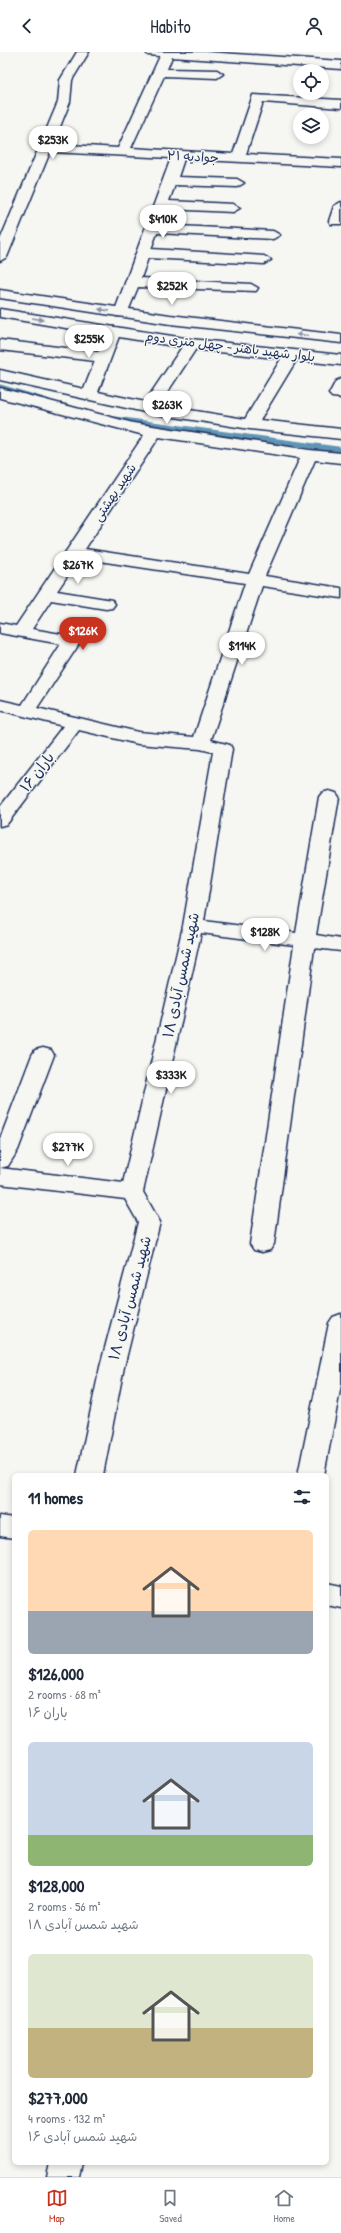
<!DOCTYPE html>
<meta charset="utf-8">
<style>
:root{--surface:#fff;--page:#f2f2f3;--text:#1f2937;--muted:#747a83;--line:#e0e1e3;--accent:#c8321e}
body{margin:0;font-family:"Patrick Hand","Playpen Sans Arabic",sans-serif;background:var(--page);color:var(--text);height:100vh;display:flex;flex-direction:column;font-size:15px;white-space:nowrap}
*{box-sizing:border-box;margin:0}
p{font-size:13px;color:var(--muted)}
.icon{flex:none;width:22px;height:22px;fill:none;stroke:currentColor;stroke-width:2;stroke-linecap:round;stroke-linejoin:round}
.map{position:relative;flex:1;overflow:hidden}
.panel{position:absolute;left:12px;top:1421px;width:317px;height:692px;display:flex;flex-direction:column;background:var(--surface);border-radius:6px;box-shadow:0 2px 6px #0003}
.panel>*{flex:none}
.controls{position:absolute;left:293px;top:12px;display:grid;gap:8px}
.controls a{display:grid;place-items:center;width:36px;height:36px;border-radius:50%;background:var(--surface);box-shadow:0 2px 6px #0003;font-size:20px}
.price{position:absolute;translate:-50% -34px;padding:0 9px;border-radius:14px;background:#fff;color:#222;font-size:13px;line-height:26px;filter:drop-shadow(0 1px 2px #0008)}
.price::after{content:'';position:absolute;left:50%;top:24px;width:12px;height:9px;margin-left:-6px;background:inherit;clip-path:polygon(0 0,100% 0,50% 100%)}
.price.current{background:var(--accent);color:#fff}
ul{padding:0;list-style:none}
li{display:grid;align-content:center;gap:8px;height:212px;padding:0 16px}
li span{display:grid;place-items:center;height:124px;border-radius:6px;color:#555}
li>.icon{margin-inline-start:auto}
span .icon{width:72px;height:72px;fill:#fffc;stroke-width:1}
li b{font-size:17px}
h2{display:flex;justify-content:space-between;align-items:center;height:48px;padding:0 16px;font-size:17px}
header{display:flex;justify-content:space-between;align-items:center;height:52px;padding:0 16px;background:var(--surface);font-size:18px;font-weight:600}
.dock{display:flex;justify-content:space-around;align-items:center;height:56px;border-top:1px solid var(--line);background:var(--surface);font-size:11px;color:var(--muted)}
.dock a{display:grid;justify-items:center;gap:2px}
.dock .current{color:var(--accent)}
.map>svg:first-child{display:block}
</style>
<header><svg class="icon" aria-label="back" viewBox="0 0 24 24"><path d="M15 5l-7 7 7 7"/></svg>Habito<svg class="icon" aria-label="person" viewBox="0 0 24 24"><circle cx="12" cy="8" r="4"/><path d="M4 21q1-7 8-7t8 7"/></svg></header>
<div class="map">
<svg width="341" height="2125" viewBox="0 0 341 2125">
<rect width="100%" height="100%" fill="#f6f6f2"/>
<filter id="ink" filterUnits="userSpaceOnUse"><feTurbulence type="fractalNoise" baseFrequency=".025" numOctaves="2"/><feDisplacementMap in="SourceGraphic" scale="8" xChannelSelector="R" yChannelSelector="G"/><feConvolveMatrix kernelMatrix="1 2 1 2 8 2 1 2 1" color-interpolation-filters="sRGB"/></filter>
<g filter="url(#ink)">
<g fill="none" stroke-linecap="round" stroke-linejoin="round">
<!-- stream-far1 -->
<path stroke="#6094b5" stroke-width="5" d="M0 335 47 349"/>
<!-- stream -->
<path stroke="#6094b5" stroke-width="6" d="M112 367 341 398"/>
<defs>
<path id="minor" d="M77 0H89L72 28 70 50 53 92 118 96 160 4 148 3 146 0H206L341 9V17L172 5 167 17 217 18 223 22 217 26 164 24 131 96 233 102 253 43 341 48V56L263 50 246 102 341 107V115L184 107 178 125 237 127 244 131 237 135 175 133 169 149 233 152 240 156 233 160 166 157 160 173 273 179 280 183 273 187 157 181 151 197 264 204 271 208 264 212 148 206 141 226 251 232 258 236 256 239 138 235 126 264H116L114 261 171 106 50 100 7 205 0 209V188L58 50 60 28Z
M341 150V172H331L329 169 334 154Z
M114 275 119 276 121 279 98 340 145 350 186 289H196L199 292 159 353 245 367 284 302 287 299H297L300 302 260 368 341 377V387L250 377 149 361 0 328V318L84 337 95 309 0 298V288L98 300 109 276Z
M341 327V346L332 345 329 342 336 329Z
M0 336 133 371 309 398 341 401V411L315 408 265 524 341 536V546L262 534 211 688 230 693 232 697 204 869 296 881 319 745 322 741 329 739 336 741 339 745 316 883 341 887V899L314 896 274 1192 270 1198 262 1200 254 1198 250 1192 294 893 201 881 143 1140 160 1170 124 1315 103 1423H77L100 1315 138 1170 125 1147 0 1132V1116L123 1131 183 874 213 700 200 697 138 692 79 678 7 772 0 774V755L63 674 0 658V648L22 653 61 592 0 581V571L16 574 144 383 0 346ZM159 385 300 406 249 522 85 497ZM79 506 245 531 194 685 138 680 37 656 81 589 78 585 32 577 51 548 106 557 112 556 115 552 112 548 106 547 57 539Z
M43 996 51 998 54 1003 18 1098 8 1114 0 1116V1087L32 1003 35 998Z
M341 1262V1333L324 1423H298L329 1271 333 1265Z
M0 1464 14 1466V1486L0 1484Z
M327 1531 341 1534V1556L327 1553Z
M50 2111H82L79 2125H47Z"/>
<path id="tertiary" d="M0 238 170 263 341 283V291L170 272 0 246Z
M0 257 191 287 341 303V313L191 297 0 265Z"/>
</defs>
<!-- minor casing -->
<use href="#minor" stroke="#1b2f5e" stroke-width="3"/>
<!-- tertiary casing -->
<use href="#tertiary" stroke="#1b2f5e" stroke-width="3"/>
<!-- minor -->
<use href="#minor" fill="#f6f6f2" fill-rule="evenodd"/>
<!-- tertiary -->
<use href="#tertiary" fill="#f6f6f2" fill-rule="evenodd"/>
</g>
<!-- one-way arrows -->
<defs><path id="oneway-solid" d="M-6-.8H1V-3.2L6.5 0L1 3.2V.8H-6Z"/></defs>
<g fill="#8892a8">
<use href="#oneway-solid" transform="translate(104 258) rotate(-172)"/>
<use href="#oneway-solid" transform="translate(38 267) rotate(9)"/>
<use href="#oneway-solid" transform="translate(302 283) rotate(-175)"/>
</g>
</g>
<g text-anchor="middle" stroke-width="3" stroke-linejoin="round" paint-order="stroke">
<!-- far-street labels -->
<g font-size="13" fill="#1b2f5e" stroke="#f6f6f2">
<text transform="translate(193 104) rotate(3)" y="5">جوادیه ۲۱</text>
<text transform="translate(230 294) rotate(7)" y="5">بلوار شهید باهنر - چهل متری دوم</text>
<text transform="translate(114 440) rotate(-56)" y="5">شهید بهشتی</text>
</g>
<!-- street labels -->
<g font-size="15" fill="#1b2f5e" stroke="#f6f6f2">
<text transform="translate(37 720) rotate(-52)" y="5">باران ۱۶</text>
<text transform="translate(181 923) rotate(-78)" y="5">شهید شمس آبادی ۱۸</text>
<text transform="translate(130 1246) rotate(-75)" y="5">شهید شمس آبادی ۱۸</text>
</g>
</g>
</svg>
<div class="controls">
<a><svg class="icon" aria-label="locate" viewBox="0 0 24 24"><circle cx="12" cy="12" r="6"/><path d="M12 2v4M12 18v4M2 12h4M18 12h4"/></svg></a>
<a><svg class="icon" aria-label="layers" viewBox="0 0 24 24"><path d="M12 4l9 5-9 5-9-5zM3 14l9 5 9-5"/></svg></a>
</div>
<b class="price" style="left:53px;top:108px">$253K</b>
<b class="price" style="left:163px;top:187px">$410K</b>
<b class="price" style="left:172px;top:254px">$252K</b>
<b class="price" style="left:89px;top:307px">$255K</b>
<b class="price" style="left:167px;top:373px">$263K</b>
<b class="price" style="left:78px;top:533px">$267K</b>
<b class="price current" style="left:83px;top:599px">$126K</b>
<b class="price" style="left:242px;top:614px">$114K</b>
<b class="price" style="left:265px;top:900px">$128K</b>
<b class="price" style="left:171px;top:1043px">$333K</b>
<b class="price" style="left:68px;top:1115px">$277K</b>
<section class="panel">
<h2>11 homes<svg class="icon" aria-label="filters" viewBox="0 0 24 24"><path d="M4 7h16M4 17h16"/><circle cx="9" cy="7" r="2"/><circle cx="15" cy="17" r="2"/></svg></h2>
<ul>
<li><span style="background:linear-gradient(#ffd9b3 65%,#9aa5b1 0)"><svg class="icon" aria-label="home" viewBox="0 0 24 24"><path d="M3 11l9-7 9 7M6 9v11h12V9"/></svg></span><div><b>$126,000</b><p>2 rooms · 68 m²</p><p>باران ۱۶</p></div></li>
<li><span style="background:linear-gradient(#c9d6e8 75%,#8fb573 0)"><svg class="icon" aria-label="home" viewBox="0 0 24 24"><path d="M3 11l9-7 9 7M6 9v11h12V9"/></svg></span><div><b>$128,000</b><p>2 rooms · 56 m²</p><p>شهید شمس آبادی ۱۸</p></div></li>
<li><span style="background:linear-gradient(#dfe7d0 60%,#c2b280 0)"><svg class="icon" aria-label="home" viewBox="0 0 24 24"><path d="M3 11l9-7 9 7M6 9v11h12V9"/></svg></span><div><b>$277,000</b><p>4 rooms · 132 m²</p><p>شهید شمس آبادی ۱۶</p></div></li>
</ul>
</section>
</div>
<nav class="dock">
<a class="current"><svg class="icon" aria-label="map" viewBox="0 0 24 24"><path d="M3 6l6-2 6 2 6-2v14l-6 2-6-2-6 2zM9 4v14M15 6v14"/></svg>Map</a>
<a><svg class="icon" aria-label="saved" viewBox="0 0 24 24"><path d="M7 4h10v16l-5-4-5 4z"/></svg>Saved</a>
<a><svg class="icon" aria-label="home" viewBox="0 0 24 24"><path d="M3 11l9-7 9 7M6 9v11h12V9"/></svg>Home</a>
</nav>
